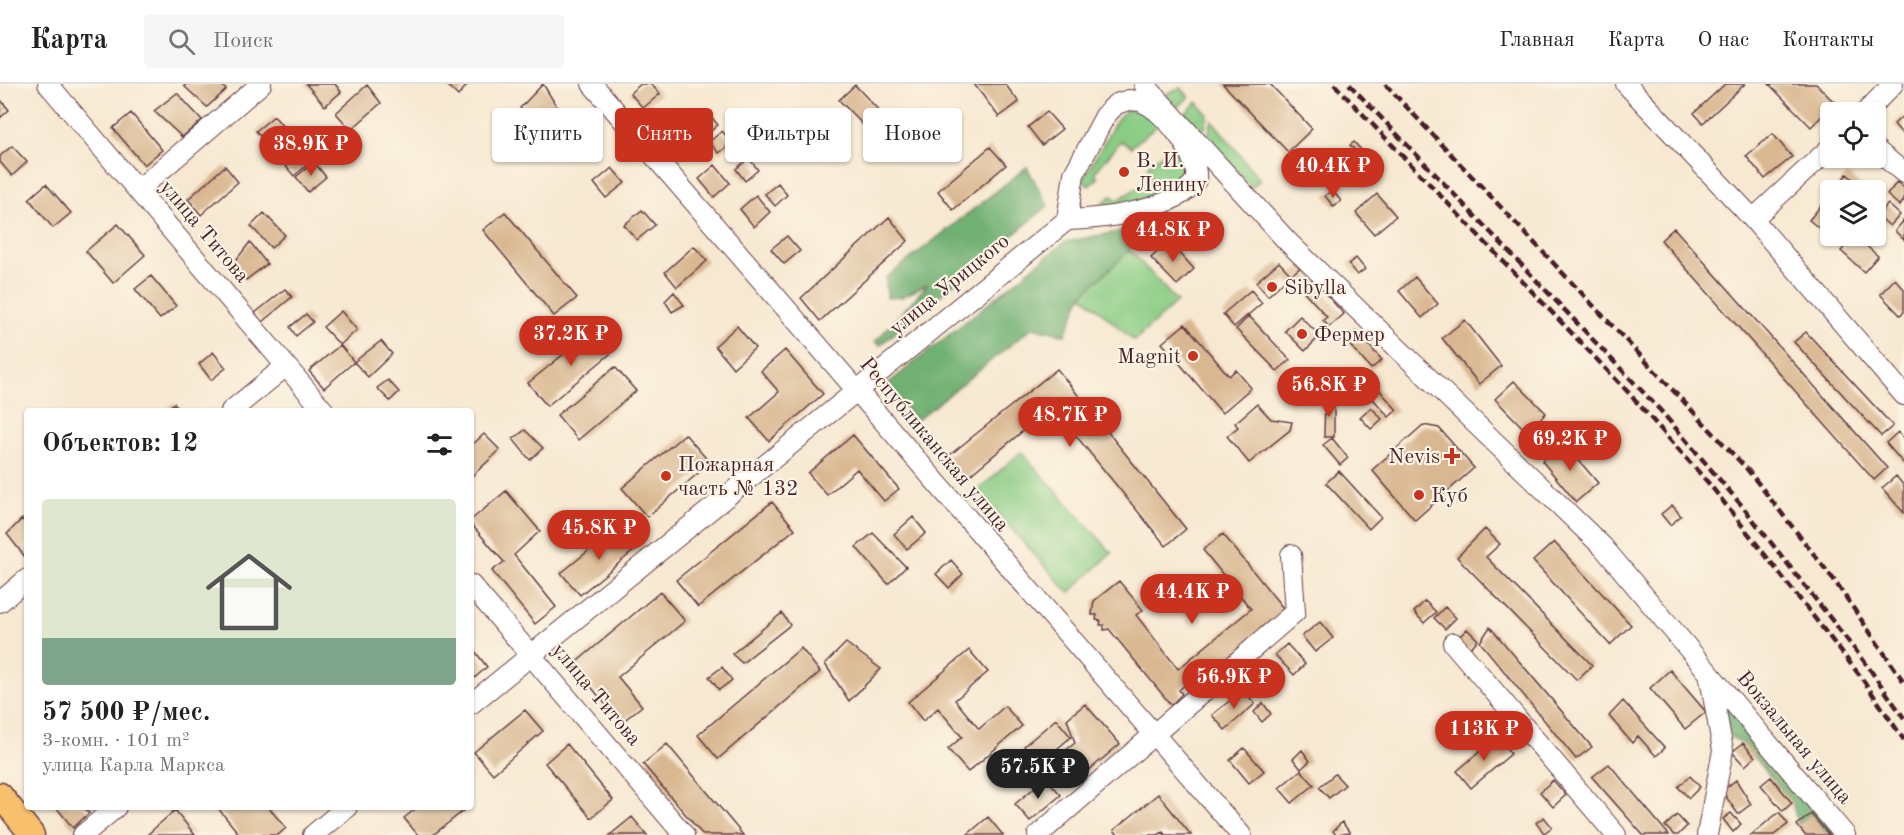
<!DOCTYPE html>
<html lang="ru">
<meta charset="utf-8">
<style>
:root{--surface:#fff;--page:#f6f6f6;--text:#222;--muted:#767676;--line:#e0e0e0;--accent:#c8321e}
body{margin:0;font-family:"Old Standard TT",serif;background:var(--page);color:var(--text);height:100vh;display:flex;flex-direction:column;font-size:22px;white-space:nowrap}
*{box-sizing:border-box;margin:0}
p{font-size:20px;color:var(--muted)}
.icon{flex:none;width:33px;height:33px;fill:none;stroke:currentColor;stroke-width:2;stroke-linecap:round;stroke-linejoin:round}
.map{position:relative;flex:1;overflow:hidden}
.sheet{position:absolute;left:24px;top:324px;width:450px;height:402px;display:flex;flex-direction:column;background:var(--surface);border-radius:6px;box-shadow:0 2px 4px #0004}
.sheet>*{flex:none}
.top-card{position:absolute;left:492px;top:24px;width:570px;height:54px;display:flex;gap:12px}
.buttons{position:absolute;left:1820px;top:18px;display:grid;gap:12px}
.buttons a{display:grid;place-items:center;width:66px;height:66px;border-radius:6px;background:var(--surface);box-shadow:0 2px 4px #0004;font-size:30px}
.price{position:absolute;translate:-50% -51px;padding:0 14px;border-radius:21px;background:var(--accent);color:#fff;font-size:20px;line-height:39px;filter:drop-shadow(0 2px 3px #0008)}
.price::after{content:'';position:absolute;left:50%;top:36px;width:18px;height:14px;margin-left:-9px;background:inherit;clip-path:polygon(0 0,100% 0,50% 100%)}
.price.on{background:#222;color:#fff}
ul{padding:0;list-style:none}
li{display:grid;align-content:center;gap:12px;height:318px;padding:0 18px}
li+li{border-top:2px solid var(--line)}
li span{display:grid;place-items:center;height:186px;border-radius:6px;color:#555}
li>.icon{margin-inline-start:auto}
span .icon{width:108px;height:108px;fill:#fffc;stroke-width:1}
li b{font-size:26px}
h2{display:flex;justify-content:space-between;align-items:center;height:72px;padding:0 18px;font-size:26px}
.pill{padding:0 21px;border-radius:6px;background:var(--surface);box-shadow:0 2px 4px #0004;font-size:21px;line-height:54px}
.pill.on{background:var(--accent);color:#fff}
header{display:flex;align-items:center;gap:36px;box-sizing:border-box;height:84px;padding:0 30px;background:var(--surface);border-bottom:2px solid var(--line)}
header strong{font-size:28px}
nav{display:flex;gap:33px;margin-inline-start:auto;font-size:21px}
.search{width:420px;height:54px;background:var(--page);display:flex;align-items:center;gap:15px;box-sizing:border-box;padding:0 21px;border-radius:6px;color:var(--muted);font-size:22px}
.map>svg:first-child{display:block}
</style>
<header>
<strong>Карта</strong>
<div class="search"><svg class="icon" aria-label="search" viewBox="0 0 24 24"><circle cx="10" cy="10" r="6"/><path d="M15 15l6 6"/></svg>Поиск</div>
<nav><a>Главная</a><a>Карта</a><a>О нас</a><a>Контакты</a></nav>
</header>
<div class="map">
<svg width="1904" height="751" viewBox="0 0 1904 751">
<rect width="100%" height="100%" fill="#fcf5e5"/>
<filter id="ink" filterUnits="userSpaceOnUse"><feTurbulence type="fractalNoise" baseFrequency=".0167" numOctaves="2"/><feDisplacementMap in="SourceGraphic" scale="12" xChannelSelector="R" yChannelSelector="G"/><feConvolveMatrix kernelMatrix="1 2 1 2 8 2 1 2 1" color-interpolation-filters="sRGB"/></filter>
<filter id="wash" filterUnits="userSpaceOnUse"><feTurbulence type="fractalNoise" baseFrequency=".008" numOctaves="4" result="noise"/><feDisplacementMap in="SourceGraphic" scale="24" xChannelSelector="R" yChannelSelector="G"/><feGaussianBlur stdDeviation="1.35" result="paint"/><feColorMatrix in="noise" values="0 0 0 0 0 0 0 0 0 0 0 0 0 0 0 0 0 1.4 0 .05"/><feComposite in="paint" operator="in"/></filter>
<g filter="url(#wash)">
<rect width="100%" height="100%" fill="#f7e8d1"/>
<!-- green -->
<path fill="#8acc84" stroke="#6a7658" stroke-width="1.5" d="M1181 4 1189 13 1178 23 1165 10Z
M1197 18 1208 31 1203 50 1185 30Z
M1127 26 1145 27 1160 39 1131 63 1121 57 1095 88 1098 94 1089 102 1084 97 1085 92 1118 34Z
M1212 36 1260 96 1252 103 1207 56Z
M1175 60 1187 74C1187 83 1189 90 1183 97 1174 106 1119 127 1107 126L1102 119 1111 112 1118 116 1153 94 1147 82Z
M1130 166 1177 218 1134 257 1082 211Z
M1021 368 1112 469 1069 509 977 407Z"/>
<!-- forest -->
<path fill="#6fb072" stroke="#5c684e" stroke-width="1.5" d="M1027 83 1048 122 880 261 875 258 928 200 902 213 887 214 886 194Z
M1137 144 1130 166 1082 211 1065 251 1033 243 917 336 885 302 1065 158Z
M1733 619 1850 751H1829L1811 730 1798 740 1792 719 1743 659 1731 653 1724 622Z"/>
<g id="blocks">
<!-- building -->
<path fill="#d9b791" d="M186 0H221L226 6 207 23 184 2Z
M306 0H335L341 8 325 22Z
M446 0H468L458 12Z
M543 0 562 31 543 46 520 24Z
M641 0H651L660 10 643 24 630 9Z
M974 0H1005L1019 18 999 33Z
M1223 0H1270L1312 45 1288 68Z
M1725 0H1745L1703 39 1694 29Z
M1769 0H1816L1835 19 1811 43Z
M367 1 381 19 351 46 336 29Z
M855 1 884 32 869 47 839 16Z
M177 9 202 36 182 53 154 27Z
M0 15 9 26 0 34Z
M1047 28 1062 45 1042 61 1028 43Z
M131 29 162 66 144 81 113 44Z
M708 29 718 41 705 52 695 40Z
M1904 31V52L1894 40Z
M274 32 312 77 294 92 256 47Z
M677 32 700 59 680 75 658 48Z
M327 44 340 59 325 72 312 57Z
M722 47 732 59 719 69 709 58Z
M1773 50 1792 73 1765 95 1746 72Z
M1354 58 1372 78 1368 82 1350 61Z
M12 62 27 78 12 92 0 78V72Z
M990 63 1006 81 953 126 938 107Z
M749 74 758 86 745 97 736 85Z
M314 78 326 93 308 108 296 93Z
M715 81 730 99 714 113 699 95Z
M225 82 238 98 201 131 188 115Z
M612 84 625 99 606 114 594 99Z
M1847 90 1863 104 1860 106H1834Z
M1897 98 1904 104V116L1900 122 1887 111Z
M778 99 787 111 775 122 765 110Z
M46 100 71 129 53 144 29 115Z
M1332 106 1341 117 1334 123 1325 112Z
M1377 110 1396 132 1374 150 1356 129Z
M756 111 770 128 754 143 740 125Z
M1830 111V143L1825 149 1809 136Z
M1888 120 1900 131 1890 142 1878 132Z
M642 126 655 141 637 156 624 141Z
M505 128 577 214 554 232 483 146Z
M264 129 285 151 271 164 251 142Z
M889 133 908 157 820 237 801 214Z
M1904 136V156L1895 147Z
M118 140 145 171 113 199 86 167Z
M1674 144 1887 384 1874 396 1661 156Z
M787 152 800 167 784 180 771 165Z
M1855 152 1878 172 1864 188 1841 167Z
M1169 157 1194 185 1177 201 1151 174Z
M250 158 267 180 246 196 233 180Z
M694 162 707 177 677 203 665 188Z
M1356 174 1365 185 1357 191 1348 180Z
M1279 178 1291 191 1301 183 1344 230 1329 243 1323 236 1327 233 1298 201 1294 204 1286 195 1268 212 1256 198Z
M151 192 176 222 160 235 135 205Z
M1415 193 1438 220 1422 234 1399 207Z
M1895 195 1904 205V228L1900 231 1880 210Z
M285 205 292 213 262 238 255 229Z
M1251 206 1262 219 1234 243 1223 230Z
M674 208 684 221 672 228 665 217Z
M341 227 357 246 340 261 354 278 324 304 309 287 340 261 323 243Z
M306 230 313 238 296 252 290 243Z
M1249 232 1290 276 1277 287 1236 245Z
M1300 232 1320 252 1305 267 1285 247Z
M1465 236 1501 282 1479 300 1442 254Z
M1185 240 1229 292 1236 286 1251 304 1222 329 1162 259Z
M737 242 755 264 733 284 715 262Z
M596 244 615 266 547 322 528 299Z
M1356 247 1382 276 1371 285 1346 257Z
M1806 248 1893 342 1881 352 1794 258Z
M381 257 392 270 368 293 354 278Z
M785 266 823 310 769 357 749 334 779 308 761 287Z
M213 268 226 284 211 296 199 280Z
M615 283 636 307 578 356 557 331Z
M1057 285 1186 445 1166 462 1059 331 1061 330 1054 321 964 396 946 374Z
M1367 292 1397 326 1389 333 1359 299Z
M388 296 399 308 390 317 377 304Z
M1514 297 1546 329 1527 348 1495 315Z
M1325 314H1334V353H1324Z
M174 319 180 327H165Z
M1257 320 1271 335 1292 338 1290 346 1249 379 1227 352 1238 343 1235 339Z
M1371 323 1382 335 1371 345 1360 333Z
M1423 341 1439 344 1474 384 1415 436 1372 386Z
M525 346 543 364 530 376 513 355Z
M1898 348 1904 355V380L1886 359Z
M484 350 500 366 471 393V362Z
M685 350 710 379 647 433 622 404Z
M853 351 899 405 884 417 857 385 827 411 808 389Z
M1332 354 1348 374 1340 381 1323 361Z
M1564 359 1598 399 1576 418 1542 377Z
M1339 387 1381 433 1369 445 1326 399Z
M1896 392 1904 402V429L1882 404Z
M506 407 540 447 514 471 556 523 535 540 492 487 504 478 471 440V436Z
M772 418 795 445 698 523 676 496Z
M1672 421 1681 432 1670 441 1661 430Z
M913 433 926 449 907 465 894 450Z
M22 435 27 442 25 473 7 450Z
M640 439 647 447 637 454 631 447Z
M618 443 636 465 580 511 561 489Z
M1485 445 1500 460 1486 473 1592 581 1577 596 1457 473Z
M873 449 906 483 888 500 856 463Z
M1223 450 1287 529 1206 595 1200 587 1179 606 1182 610 1171 621 1109 545 1104 546V541H1100L1101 537 1096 536 1097 531H1092L1094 517 1119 497 1143 526 1136 531 1178 585 1251 525 1203 466Z
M1554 458 1631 541 1610 561 1533 477Z
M951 476 963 490 949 504 936 490Z
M1177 497 1185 507 1170 519 1162 509Z
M660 508 685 537 618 593 642 622 621 639 573 581Z
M1425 517 1436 528 1424 539 1414 528Z
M1445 523 1456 534 1445 545 1434 534Z
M782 529 790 541 742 579 732 570Z
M1320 538 1333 554 1315 568 1302 552Z
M1490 543 1592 663 1576 675 1480 558Z
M1467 545 1478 556 1467 567 1456 556Z
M846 559 881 585 849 617 825 580Z
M1287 560 1305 580 1294 591 1275 571Z
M471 562 487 583 471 597Z
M801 564 820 588 718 675 698 651Z
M969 566 988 588 955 616 979 645 1005 622 1022 642 968 688 948 665 962 653 938 624 923 637 908 618Z
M722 583 732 596 719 606 709 593Z
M1670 586 1706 628 1685 645 1650 604Z
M1243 606 1255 620 1225 646 1212 631Z
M1623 617 1665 664 1656 672 1638 652 1632 659 1609 632Z
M1263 619 1271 630 1262 638 1254 628Z
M1085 620 1120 660 1081 693 1061 670 1075 659 1067 635Z
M525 626 543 647 493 690 474 668Z
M1056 635 1071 653 1039 680 1024 662Z
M1497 653 1511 670 1471 704 1457 687Z
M1743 659 1755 673 1745 682 1732 668Z
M567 660 613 716 591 734 545 679Z
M667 660 743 751H703L643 680Z
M1244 664 1264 687 1249 699 1230 676Z
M1302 666 1310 677 1301 685 1293 675Z
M1609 680 1669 751H1643L1592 693Z
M1301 686 1314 701 1292 719 1279 704Z
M1335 690 1345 701 1329 714 1319 703Z
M1690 692 1700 703 1689 714 1678 703Z
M1771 693 1792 719 1783 727 1761 701Z
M1046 694 1061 711 1030 737 1015 720Z
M1553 696 1566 711 1553 723 1540 708Z
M1736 696 1751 720 1738 730 1722 707Z
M1158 710 1191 751H1165L1163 748 1158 751H1118L1114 746Z
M56 723H84L89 729 73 744Z
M217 723H268L286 744 278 751H240Z
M418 723H468L433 751H418L404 734Z
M175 726 195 751H147Z
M1779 728 1788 740 1774 751H1751Z
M1731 729 1741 740 1733 748 1723 735Z
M1811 730 1829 751H1805L1797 741Z
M1677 731 1687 742 1678 751H1674L1665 742Z
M632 733 647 751H610Z
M988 733 1003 751H967Z
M1544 733 1552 743 1544 749 1536 739Z
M1342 738 1350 749 1336 751 1333 747Z"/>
</g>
</g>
<g filter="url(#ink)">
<use href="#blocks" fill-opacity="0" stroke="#643d44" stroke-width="1.5"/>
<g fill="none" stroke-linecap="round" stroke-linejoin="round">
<defs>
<path id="minor" d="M48 0 324 327
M592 0 1241 751
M1144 0 1288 158 1603 463 1845 751
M1626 0 1753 135 1904 311
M1129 16C1133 17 1139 16 1142 18 1165 27 1199 71 1196 96 1175 127 1102 135 1067 136L1074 90 1105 32 1116 20Z
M1866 28 1893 0
M1875 65 1904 89
M139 105 261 0
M1753 135 1830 64
M231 327 286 282
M471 501 684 751
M0 518 27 495
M1453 559 1616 751
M471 620 1067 136
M83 751 116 723
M313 751 347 723
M1038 751 1295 528 1291 471
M1707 751 1723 666 1709 589"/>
<path id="major" d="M0 711 32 751"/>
</defs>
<!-- minor casing -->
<use href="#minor" stroke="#643d44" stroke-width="22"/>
<!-- major casing -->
<use href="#major" stroke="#643d44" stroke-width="27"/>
<!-- minor -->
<use href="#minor" stroke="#fff" stroke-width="20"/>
<!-- major -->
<use href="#major" stroke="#f8bf6c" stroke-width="24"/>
<!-- rail -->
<path stroke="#4a1f2b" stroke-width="4.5" stroke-dasharray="9 4.5" stroke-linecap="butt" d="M1334 0 1627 307 1711 402 1861 593 1904 656
M1349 0 1661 327 1743 423 1864 577 1904 634
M1385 0 1747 385 1834 496 1904 598"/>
</g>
</g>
<!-- markers -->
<g fill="#c8321e" stroke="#fcf5e5" stroke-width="2">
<circle cx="1124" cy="88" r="6"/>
<circle cx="1272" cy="203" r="6"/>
<circle cx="1302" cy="250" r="6"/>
<circle cx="1193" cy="272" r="6"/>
<path d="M1449 363h6v6h6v6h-6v6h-6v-6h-6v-6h6z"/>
<circle cx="666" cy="392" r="6"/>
<circle cx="1419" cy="411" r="6"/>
</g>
<g text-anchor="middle" stroke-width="4.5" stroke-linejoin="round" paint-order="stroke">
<!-- poi labels -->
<g font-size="21" fill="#4a1f2b" stroke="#fcf5e5" text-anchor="start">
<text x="1136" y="83">В. И.<tspan x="1136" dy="24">Ленину</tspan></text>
<text x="1284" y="210">Sibylla</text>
<text x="1314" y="257">Фермер</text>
<text x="1181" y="279" text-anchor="end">Magnit</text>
<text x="1440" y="379" text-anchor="end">Nevis</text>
<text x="678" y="387">Пожарная<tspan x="678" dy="24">часть № 132</tspan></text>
<text x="1431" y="418">Куб</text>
</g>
<!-- street labels -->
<g font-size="21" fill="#4a1f2b" stroke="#fcf5e5">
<text transform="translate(205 147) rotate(50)" y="7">улица Титова</text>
<text transform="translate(949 200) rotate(-39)" y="7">улица Урицкого</text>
<text transform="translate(935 360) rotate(50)" y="7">Республиканская улица</text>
<text transform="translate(597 610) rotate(50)" y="7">улица Титова</text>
<text transform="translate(1795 653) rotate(50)" y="7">Вокзальная улица</text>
</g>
</g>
</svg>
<div class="buttons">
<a><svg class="icon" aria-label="locate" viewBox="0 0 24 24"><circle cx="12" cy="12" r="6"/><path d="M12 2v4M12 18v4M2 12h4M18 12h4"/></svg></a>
<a><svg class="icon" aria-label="layers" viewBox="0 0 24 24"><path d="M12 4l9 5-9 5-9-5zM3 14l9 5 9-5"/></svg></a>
</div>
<b class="price" style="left:311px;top:93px">38.9K ₽</b>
<b class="price" style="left:1333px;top:115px">40.4K ₽</b>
<b class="price" style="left:1173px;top:179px">44.8K ₽</b>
<b class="price" style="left:571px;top:283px">37.2K ₽</b>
<b class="price" style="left:1329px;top:334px">56.8K ₽</b>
<b class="price" style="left:1070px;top:364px">48.7K ₽</b>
<b class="price" style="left:1570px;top:388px">69.2K ₽</b>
<b class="price" style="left:599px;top:477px">45.8K ₽</b>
<b class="price" style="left:1192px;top:541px">44.4K ₽</b>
<b class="price" style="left:1234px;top:626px">56.9K ₽</b>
<b class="price" style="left:1484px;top:678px">113K ₽</b>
<b class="price on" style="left:1038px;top:716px">57.5K ₽</b>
<div class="top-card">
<a class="pill">Купить</a>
<a class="pill on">Снять</a>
<a class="pill">Фильтры</a>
<a class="pill">Новое</a>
</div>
<section class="sheet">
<h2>Объектов: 12<svg class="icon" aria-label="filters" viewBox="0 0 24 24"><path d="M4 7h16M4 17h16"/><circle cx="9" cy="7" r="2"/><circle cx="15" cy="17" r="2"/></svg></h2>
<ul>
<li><span style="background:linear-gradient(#dfe7d0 75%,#7fa58c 0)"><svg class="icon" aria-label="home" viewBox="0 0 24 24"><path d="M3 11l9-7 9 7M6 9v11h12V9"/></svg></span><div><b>57 500 ₽/мес.</b><p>3-комн. · 101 m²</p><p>улица Карла Маркса</p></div></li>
</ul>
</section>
</div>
